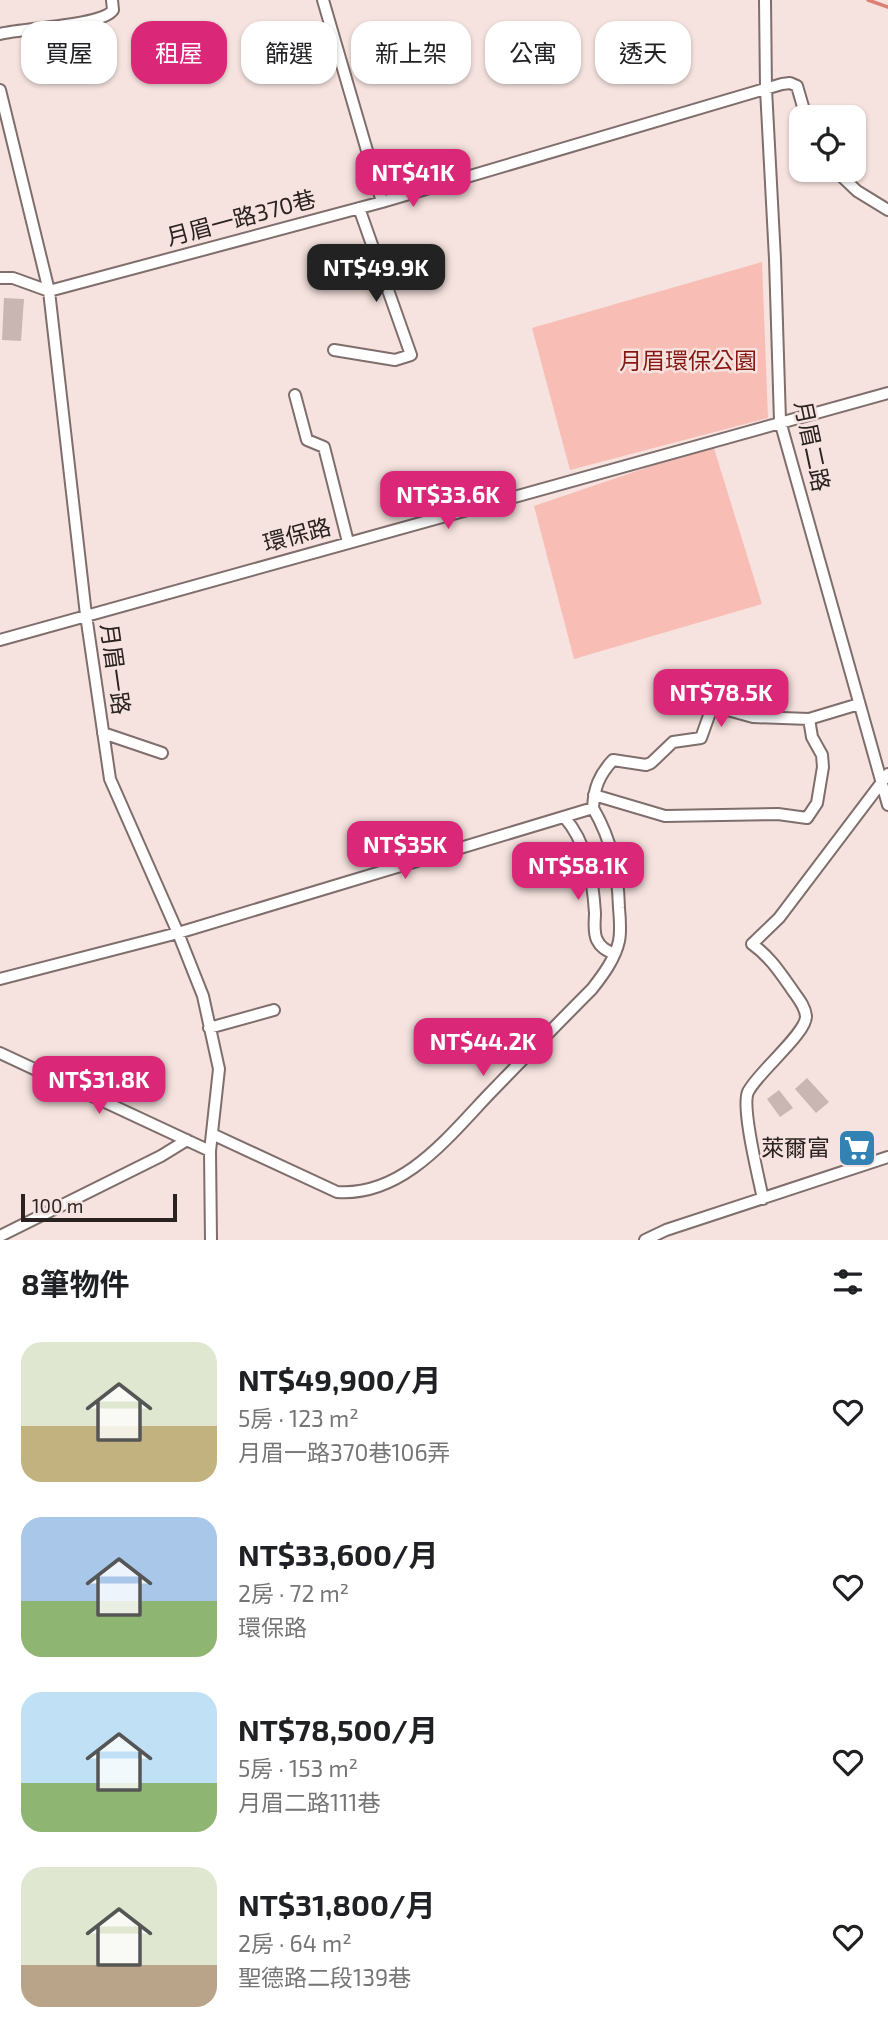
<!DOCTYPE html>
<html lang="zh-TW">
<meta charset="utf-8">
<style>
:root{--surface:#fff;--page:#f6f6f6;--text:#202124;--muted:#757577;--accent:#db2777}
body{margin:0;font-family:"Exo 2","Noto Sans TC",sans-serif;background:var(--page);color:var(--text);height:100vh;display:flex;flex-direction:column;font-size:26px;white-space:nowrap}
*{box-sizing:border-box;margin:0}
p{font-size:23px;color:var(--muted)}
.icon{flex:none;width:38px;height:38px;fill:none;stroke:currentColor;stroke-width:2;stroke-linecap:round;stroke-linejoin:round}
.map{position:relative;height:1240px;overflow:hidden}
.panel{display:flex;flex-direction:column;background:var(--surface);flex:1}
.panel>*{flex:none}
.hud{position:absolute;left:21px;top:21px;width:847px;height:63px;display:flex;gap:14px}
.tools{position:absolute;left:789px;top:105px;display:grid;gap:14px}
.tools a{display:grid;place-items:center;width:77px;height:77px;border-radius:14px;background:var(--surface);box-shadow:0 2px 5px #0004;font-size:35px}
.scale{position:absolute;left:21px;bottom:18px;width:156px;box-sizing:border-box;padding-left:7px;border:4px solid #292220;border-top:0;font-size:19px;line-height:24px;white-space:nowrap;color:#292220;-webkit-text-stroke:5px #f6e3df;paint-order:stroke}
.price{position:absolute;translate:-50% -60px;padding:0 16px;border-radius:14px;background:var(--accent);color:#fff;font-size:23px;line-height:46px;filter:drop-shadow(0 2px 4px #0008)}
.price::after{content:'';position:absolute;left:50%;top:42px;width:21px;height:16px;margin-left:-10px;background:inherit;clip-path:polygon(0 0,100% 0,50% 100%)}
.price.selected{background:#222;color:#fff}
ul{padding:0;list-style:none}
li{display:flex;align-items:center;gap:21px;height:175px;padding:0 21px}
li span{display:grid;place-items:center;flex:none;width:196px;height:140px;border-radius:21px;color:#555}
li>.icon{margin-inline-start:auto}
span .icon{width:84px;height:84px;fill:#fffc;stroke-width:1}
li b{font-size:30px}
h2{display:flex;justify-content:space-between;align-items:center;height:84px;padding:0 21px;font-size:30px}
.tag{padding:0 24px;border-radius:21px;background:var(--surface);box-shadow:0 2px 5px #0004;font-size:24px;line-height:63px}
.tag.selected{background:var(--accent);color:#fff}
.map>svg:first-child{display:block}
</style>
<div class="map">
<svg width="888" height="1240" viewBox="0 0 888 1240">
<rect width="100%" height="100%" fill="#f6e3df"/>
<!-- green -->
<path fill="#f8bdb4" d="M762 262 768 418 570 470 532 328Z
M713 445 762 604 574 659 534 506Z"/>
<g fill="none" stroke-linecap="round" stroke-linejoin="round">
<!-- stream -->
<path stroke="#db8073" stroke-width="3.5" d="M868 0 888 7"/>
</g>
<!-- building -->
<path fill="#c9b6b3" d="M4 298 24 299 21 341 2 340Z
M807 1078 829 1102 816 1113 795 1089Z
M779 1090 793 1108 780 1117 767 1099Z"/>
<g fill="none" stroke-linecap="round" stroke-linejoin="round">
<defs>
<path id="minor" d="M323 0 382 202
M765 0 766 89 775 259 780 421 888 805
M0 34C23 28 102 26 113 10L112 0
M0 90 49 291 86 615 110 779 178 933 203 996 219 1069 210 1151 211 1240
M835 170 857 191 888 210
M0 278H13L49 291 382 202 782 84 790 83 797 86 806 117
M334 350 395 360 411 355 359 208
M295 395 307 440 324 447 348 542
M0 640 888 393
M103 733 162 753
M594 795 665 816 778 814 807 818 817 803 823 767 822 755 812 737 809 719
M565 818C587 843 593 880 595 913 595 921 593 932 597 940 601 948 606 950 614 954
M0 979 178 933 593 808C594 788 599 775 613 760L646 765 651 763 673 742 701 738 711 710 717 707 753 717 809 719 859 704
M209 1028 274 1010
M0 1053 210 1151
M212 1134 337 1192C407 1197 454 1129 497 1086 529 1053 560 1021 592 989 603 975 615 959 619 941 621 931 620 919 619 908 618 871 612 841 593 808
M763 1199C759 1179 741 1108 748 1092 757 1073 807 1033 806 1016 805 1005 796 996 791 988 779 971 769 956 752 944L779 918 888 774
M0 1236 161 1156 187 1140
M645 1240 666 1230 888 1157"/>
</defs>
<!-- minor casing -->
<use href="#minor" stroke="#7f6e6b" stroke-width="14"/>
<!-- minor -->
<use href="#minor" stroke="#fff" stroke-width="10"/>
</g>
<!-- icons -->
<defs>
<symbol id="supermarket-square" viewBox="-11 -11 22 22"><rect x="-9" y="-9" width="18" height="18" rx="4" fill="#3283b4" stroke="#f6e3df"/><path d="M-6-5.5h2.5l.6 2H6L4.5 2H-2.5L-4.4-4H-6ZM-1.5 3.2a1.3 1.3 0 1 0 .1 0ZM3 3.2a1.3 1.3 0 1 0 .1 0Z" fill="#fff"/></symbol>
</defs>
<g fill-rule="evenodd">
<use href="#supermarket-square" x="835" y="1126" width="44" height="44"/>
</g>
<g text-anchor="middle" stroke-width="5" stroke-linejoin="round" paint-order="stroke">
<!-- street labels -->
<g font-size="23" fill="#292220" stroke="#f6e3df">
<text transform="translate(241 218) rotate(-15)" y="8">月眉一路370巷</text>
<text transform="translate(812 446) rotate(78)" y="8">月眉二路</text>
<text transform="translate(297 535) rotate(-15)" y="8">環保路</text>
<text transform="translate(115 669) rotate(82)" y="8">月眉一路</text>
</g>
<!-- park labels -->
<g font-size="23" fill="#851812" stroke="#f6e3df">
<text x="688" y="369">月眉環保公園</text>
</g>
<!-- poi labels -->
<g font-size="23" fill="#292220" stroke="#f6e3df" text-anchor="end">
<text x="830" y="1156">萊爾富</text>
</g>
</g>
</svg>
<div class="tools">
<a><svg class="icon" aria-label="locate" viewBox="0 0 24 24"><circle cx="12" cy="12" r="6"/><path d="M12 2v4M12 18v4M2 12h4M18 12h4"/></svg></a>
</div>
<div class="scale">100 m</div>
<b class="price" style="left:413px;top:209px">NT$41K</b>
<b class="price selected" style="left:376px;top:304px">NT$49.9K</b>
<b class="price" style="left:448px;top:531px">NT$33.6K</b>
<b class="price" style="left:721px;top:729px">NT$78.5K</b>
<b class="price" style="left:405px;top:881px">NT$35K</b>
<b class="price" style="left:578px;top:902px">NT$58.1K</b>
<b class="price" style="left:483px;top:1078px">NT$44.2K</b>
<b class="price" style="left:99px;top:1116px">NT$31.8K</b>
<div class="hud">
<a class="tag">買屋</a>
<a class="tag selected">租屋</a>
<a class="tag">篩選</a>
<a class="tag">新上架</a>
<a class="tag">公寓</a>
<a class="tag">透天</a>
</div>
</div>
<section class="panel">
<h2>8筆物件<svg class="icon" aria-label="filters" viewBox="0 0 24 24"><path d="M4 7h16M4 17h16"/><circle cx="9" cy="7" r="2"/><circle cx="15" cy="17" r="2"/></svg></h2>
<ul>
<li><span style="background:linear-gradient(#dfe7d0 60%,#c2b280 0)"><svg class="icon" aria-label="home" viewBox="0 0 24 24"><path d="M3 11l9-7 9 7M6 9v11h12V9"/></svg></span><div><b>NT$49,900/月</b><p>5房 · 123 m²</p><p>月眉一路370巷106弄</p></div><svg class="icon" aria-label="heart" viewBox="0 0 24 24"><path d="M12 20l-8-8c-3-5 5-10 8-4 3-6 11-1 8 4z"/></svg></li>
<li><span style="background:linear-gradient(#a9c7e8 60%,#8fb573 0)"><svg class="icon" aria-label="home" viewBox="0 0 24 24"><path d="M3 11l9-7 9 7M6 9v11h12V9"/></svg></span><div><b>NT$33,600/月</b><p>2房 · 72 m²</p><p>環保路</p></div><svg class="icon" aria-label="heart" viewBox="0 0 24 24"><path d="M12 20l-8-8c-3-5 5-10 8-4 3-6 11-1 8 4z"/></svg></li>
<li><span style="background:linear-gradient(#bfe0f5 65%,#8fb573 0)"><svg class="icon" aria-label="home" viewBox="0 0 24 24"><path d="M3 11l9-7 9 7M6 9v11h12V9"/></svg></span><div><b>NT$78,500/月</b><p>5房 · 153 m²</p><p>月眉二路111巷</p></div><svg class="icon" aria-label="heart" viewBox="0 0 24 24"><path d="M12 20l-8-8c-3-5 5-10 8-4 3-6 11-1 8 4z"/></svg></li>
<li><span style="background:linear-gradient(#dfe7d0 70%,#b9a48a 0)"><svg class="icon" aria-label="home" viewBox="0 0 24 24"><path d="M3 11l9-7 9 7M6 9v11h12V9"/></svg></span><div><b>NT$31,800/月</b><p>2房 · 64 m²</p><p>聖德路二段139巷</p></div><svg class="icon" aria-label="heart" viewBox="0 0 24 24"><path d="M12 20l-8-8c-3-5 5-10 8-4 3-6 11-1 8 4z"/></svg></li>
</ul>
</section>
